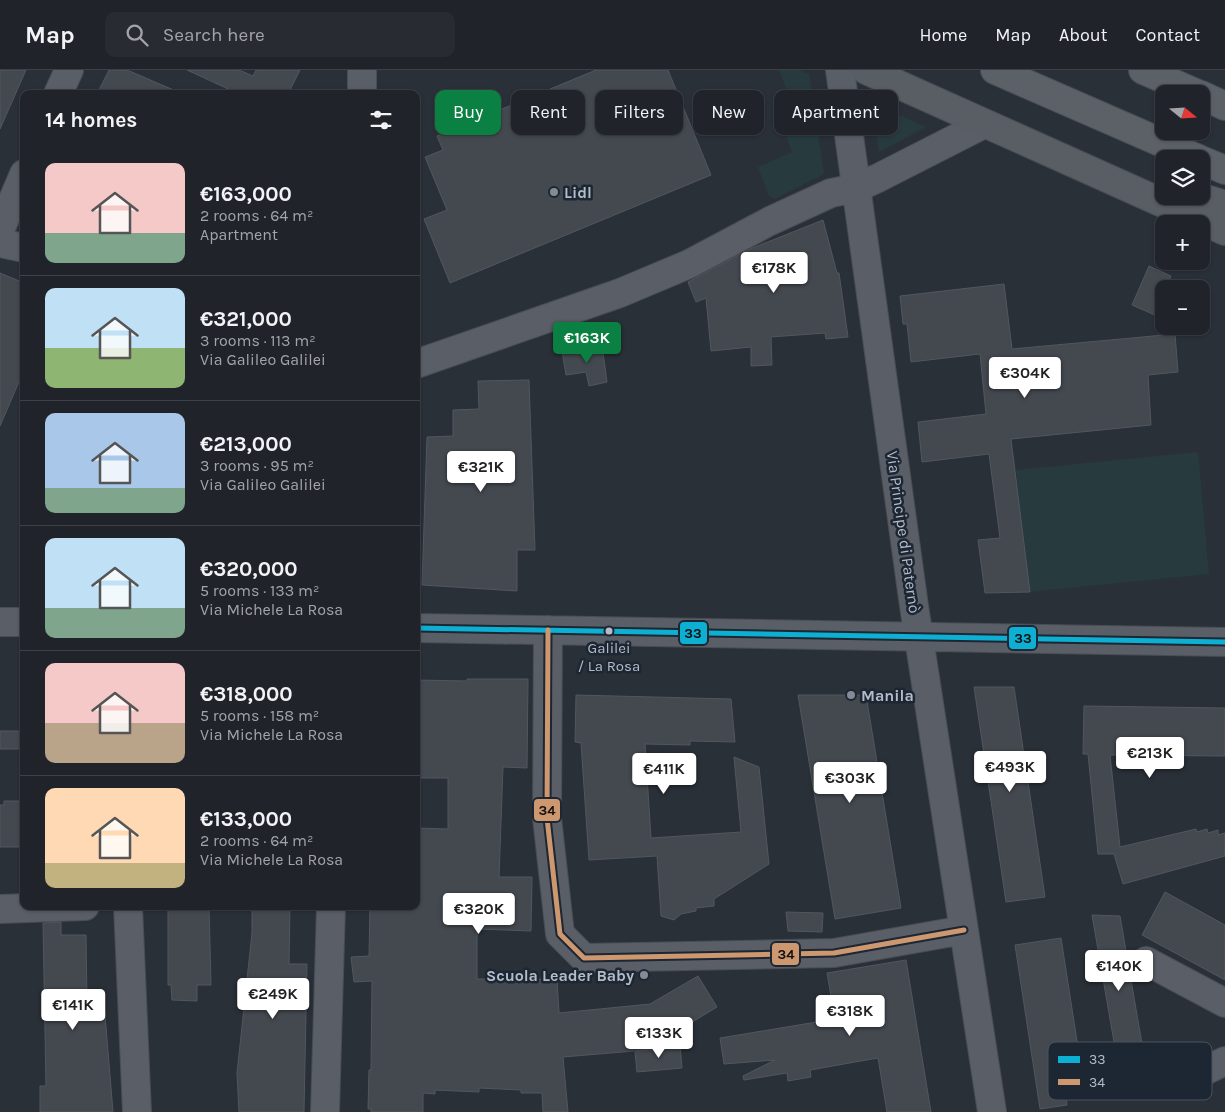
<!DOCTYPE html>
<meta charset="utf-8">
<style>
:root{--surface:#20242a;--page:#282c32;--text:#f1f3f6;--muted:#a2a4a8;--line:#3d4147;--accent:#0b8043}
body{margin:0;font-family:Karla,sans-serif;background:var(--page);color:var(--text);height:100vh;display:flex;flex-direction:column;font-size:19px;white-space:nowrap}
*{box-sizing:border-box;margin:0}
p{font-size:16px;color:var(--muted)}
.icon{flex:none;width:28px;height:28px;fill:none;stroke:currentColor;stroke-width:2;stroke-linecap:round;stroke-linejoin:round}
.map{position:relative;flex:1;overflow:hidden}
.panel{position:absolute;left:20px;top:20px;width:400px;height:820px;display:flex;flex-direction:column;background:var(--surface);border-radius:10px;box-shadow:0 1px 4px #0004,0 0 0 1px var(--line)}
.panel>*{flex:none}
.top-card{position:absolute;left:435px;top:20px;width:475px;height:45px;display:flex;gap:10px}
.needle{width:32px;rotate:108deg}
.fabs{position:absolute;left:1155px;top:15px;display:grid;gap:10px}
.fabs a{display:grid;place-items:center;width:55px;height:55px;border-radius:10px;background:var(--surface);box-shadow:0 1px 4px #0004,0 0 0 1px var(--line);font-size:25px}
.price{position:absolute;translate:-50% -42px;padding:0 11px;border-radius:5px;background:#fff;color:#222;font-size:16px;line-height:32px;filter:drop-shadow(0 1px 2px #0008)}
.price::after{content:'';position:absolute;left:50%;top:30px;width:15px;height:11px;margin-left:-8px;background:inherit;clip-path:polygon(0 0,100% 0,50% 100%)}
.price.active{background:var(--accent);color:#fff}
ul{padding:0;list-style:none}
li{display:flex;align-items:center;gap:15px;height:125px;padding:0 25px}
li+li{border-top:1px solid var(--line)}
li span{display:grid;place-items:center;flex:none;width:140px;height:100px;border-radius:10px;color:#555}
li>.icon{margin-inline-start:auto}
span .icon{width:60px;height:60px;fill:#fffc;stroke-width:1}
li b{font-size:21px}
h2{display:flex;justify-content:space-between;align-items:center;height:60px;padding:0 25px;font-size:21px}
.pill{padding:0 18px;border-radius:10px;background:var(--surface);box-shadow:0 1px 4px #0004,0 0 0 1px var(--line);font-size:18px;line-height:45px}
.pill.active{background:var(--accent);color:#fff}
header{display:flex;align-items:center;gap:30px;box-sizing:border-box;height:70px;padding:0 25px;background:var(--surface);border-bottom:1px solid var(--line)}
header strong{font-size:24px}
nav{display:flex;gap:28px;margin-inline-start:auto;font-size:18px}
.search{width:350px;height:45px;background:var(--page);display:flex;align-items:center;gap:12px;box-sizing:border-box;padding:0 18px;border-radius:10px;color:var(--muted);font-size:19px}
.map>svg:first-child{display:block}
</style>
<header>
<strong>Map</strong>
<div class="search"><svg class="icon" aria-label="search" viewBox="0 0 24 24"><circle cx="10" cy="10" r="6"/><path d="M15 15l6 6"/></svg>Search here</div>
<nav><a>Home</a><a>Map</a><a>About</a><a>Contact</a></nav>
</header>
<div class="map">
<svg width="1225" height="1042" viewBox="0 0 1225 1042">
<rect width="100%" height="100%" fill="#2a3038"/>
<!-- green -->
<path fill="#273a3e" d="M779 0H800L809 4 824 104 775 129 769 126 758 97 792 82 786 67 803 62Z
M873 33 926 57 879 82Z
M1198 382 1209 504 1028 522 1016 400Z"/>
<!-- building -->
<path fill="#444950" stroke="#52575f" d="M0 0H26L0 59Z
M109 0H127L183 24H97Z
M187 0H239L253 6 256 0H300L289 22 293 24H239Z
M596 0H668L711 105 450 213 424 149 447 140 425 87 443 80 437 66Z
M823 150 837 203H839L848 267 826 269 825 263 771 267 772 295 751 296V277L711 281 706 228 696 232 688 212 750 179Z
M1149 196 1171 206 1166 219H1164L1155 245 1132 235Z
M0 203 24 213V300L0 356Z
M1004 214 1012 279 1175 264 1178 302 1148 305 1151 355 1011 369 1030 522 985 523 978 470 1000 468 989 384 922 392 918 352 986 344 980 284 911 292 907 254H903L900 226Z
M602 275 607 312 589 316 586 302 566 305 562 281Z
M529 310 535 480H517V521L422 515 427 367 453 366V340L479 339 478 311Z
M467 609H528L527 698 503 697 499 807H532L531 861 477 859V909H557L559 943 650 934 698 906 717 937 646 980 563 987 568 1042H543L542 1023H521V1020L479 1018V1022L435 1020V1024L423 1023V1042H371V1039H368L369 1000H371L372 911 354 912 351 887 369 886 370 836H416V758L448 759V708H416V610L467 611Z
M974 617H1014L1045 827 1006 832Z
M576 625 731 629 735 672 690 671V675L645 674 651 768 741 762 734 687 759 697 769 794 714 829V836L696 838V841L681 844 674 850 661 846 657 786 589 790 581 673 575 672Z
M798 625H866L901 838 835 849Z
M1084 636 1225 638V686L1110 685 1120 777 1196 759 1197 762 1207 759 1208 763 1218 760V765L1225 763V786L1123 814 1114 784H1098L1088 684H1083Z
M0 661H24V679H0Z
M4 731H24V777H0V735H4Z
M1165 822 1225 855V910L1142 865Z
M168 836H209L211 915H197V931L172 930 171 915H168Z
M252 836H290L289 894H307L304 1042H239L237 1003 252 863Z
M786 842 823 843 822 862 788 861Z
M1092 845 1120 846 1146 997 1119 1001Z
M61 852V865H86L87 934 104 932 113 1042H40V1016H46L43 853Z
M1061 868 1084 1016 1081 1017 1082 1024 1066 1026 1067 1035 1040 1039 1015 875Z
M906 890 931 1042H887L878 988 810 1000 811 1007 788 1011 787 1003 744 1010 743 1006 775 990 724 994 720 968 835 949 827 903Z
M680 975 682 998 637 1002 635 982Z"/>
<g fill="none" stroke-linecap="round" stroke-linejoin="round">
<defs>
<path id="street" d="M840 0 914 536 992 1042
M58 24 69 0
M362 24V0
M0 160 24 104
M0 173 24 178
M416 294 620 223 689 194 770 151 831 123 856 118 878 108 984 54
M0 552H24
M416 558 1225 572
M548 560 547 748 560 864 584 888 834 883 964 860
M128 836 137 1042
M0 839 85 836
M1146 891 1225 933
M1188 1009 1225 991
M325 1042 331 836"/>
<path id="secondary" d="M866 0 1225 161
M1197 126 1225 135"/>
<path id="primary" d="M995 0 1199 89
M1143 0 1198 24
M1201 25 1225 36
M1201 90 1225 100"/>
</defs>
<!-- street casing -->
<use href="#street" stroke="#484c53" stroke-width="30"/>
<!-- secondary casing -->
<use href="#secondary" stroke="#484c53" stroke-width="30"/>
<!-- primary casing -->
<use href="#primary" stroke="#484c55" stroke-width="30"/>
<!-- street -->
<use href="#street" stroke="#5a5e66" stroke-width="28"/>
<!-- secondary -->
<use href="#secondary" stroke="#595d64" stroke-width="28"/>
<!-- primary -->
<use href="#primary" stroke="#5c6168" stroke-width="28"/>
<defs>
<path id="bus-1" d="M416 558 1225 572"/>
<path id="bus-2" d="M548 560 547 748 560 864 584 888 834 883 964 860"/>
</defs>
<!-- bus-1 casing -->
<use href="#bus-1" stroke="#1d2633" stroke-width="9"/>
<!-- bus-2 casing -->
<use href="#bus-2" stroke="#1d2633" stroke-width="9"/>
<!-- bus-1 -->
<use href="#bus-1" stroke="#0dafd3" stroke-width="5"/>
<!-- bus-2 -->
<use href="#bus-2" stroke="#cd976f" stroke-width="5"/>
</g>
<!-- markers -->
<g fill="#848b96" stroke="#1d2633" stroke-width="2">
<circle cx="554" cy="122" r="5"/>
<circle cx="851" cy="625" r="5"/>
<circle cx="644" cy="905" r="5"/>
</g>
<circle fill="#b4bcc9" stroke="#1d2633" stroke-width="2" cx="609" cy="561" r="4.5"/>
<g text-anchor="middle" stroke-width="5" stroke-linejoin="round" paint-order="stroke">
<!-- bus labels -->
<g font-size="15" fill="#b4bcc9" stroke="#1d2633">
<text x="609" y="583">Galilei<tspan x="609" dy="18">/ La Rosa</tspan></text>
</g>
<!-- poi labels -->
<g font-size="16" font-weight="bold" fill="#b4bcc9" stroke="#1d2633" text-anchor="start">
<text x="564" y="128">Lidl</text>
<text x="861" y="631">Manila</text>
<text x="634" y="911" text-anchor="end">Scuola Leader Baby</text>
</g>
<!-- street labels -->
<g font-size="16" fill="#b4bcc9" stroke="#1d2633">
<text transform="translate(904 462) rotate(82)" y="6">Via Principe di Paternò</text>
</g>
</g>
<!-- legend -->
<rect x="1048" y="972" width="164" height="58" rx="8" fill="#1d2633" stroke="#4a5360" stroke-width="1"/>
<rect x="1058" y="986" width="22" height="7" fill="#0dafd3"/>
<rect x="1058" y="1009" width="22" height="6" fill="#cd976f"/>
<g font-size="14" fill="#b4bcc9">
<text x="1089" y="994">33</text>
<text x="1089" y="1017">34</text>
</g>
<g stroke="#1d2633" stroke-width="2">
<rect x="679" y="551" width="29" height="24" rx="5" fill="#0dafd3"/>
<rect x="1008" y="556" width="29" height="24" rx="5" fill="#0dafd3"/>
<rect x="533" y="728" width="28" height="24" rx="5" fill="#cd976f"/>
<rect x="771" y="872" width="29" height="24" rx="5" fill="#cd976f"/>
</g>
<g font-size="14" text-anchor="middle" font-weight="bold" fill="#111">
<text x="693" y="568">33</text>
<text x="1023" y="573">33</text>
<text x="547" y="745">34</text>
<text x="786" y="889">34</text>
</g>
</svg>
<div class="fabs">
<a><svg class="needle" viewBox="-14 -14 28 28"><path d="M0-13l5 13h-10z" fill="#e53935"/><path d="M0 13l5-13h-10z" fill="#a2a4a8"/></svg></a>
<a><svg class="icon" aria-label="layers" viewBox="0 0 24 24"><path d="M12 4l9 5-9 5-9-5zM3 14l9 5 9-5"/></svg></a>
<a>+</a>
<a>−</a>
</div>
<b class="price" style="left:774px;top:224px">€178K</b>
<b class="price active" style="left:587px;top:294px">€163K</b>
<b class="price" style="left:1025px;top:329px">€304K</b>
<b class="price" style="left:481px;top:423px">€321K</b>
<b class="price" style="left:1150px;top:709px">€213K</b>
<b class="price" style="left:1010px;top:723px">€493K</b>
<b class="price" style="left:664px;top:725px">€411K</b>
<b class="price" style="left:850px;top:734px">€303K</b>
<b class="price" style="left:479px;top:865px">€320K</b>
<b class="price" style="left:1119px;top:922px">€140K</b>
<b class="price" style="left:273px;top:950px">€249K</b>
<b class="price" style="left:73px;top:961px">€141K</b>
<b class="price" style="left:850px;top:967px">€318K</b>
<b class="price" style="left:659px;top:989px">€133K</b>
<div class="top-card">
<a class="pill active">Buy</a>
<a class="pill">Rent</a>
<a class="pill">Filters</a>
<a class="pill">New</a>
<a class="pill">Apartment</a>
</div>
<section class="panel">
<h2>14 homes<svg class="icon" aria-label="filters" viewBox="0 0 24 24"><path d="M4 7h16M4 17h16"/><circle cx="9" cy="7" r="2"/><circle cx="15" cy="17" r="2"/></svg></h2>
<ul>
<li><span style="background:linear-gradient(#f6c9c9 70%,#7fa58c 0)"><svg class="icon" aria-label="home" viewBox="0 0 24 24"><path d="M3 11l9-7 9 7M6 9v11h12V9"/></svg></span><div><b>€163,000</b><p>2 rooms · 64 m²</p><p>Apartment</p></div></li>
<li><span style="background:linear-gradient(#bfe0f5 60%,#8fb573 0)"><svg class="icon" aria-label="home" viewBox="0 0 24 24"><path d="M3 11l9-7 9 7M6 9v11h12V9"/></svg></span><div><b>€321,000</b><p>3 rooms · 113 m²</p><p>Via Galileo Galilei</p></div></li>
<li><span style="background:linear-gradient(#a9c7e8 75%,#7fa58c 0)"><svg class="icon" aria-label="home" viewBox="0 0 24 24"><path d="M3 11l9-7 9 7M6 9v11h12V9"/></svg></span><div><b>€213,000</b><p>3 rooms · 95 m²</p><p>Via Galileo Galilei</p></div></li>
<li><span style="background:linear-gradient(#bfe0f5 70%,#7fa58c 0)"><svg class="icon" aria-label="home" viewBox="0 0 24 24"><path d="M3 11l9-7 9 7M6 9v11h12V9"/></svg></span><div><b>€320,000</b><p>5 rooms · 133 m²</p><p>Via Michele La Rosa</p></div></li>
<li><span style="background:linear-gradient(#f6c9c9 60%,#b9a48a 0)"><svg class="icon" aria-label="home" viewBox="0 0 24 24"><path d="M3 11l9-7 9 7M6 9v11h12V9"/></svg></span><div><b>€318,000</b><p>5 rooms · 158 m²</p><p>Via Michele La Rosa</p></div></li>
<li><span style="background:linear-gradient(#ffd9b3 75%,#c2b280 0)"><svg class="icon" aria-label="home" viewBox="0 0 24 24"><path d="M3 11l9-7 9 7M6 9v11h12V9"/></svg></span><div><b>€133,000</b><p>2 rooms · 64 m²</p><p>Via Michele La Rosa</p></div></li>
</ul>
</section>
</div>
